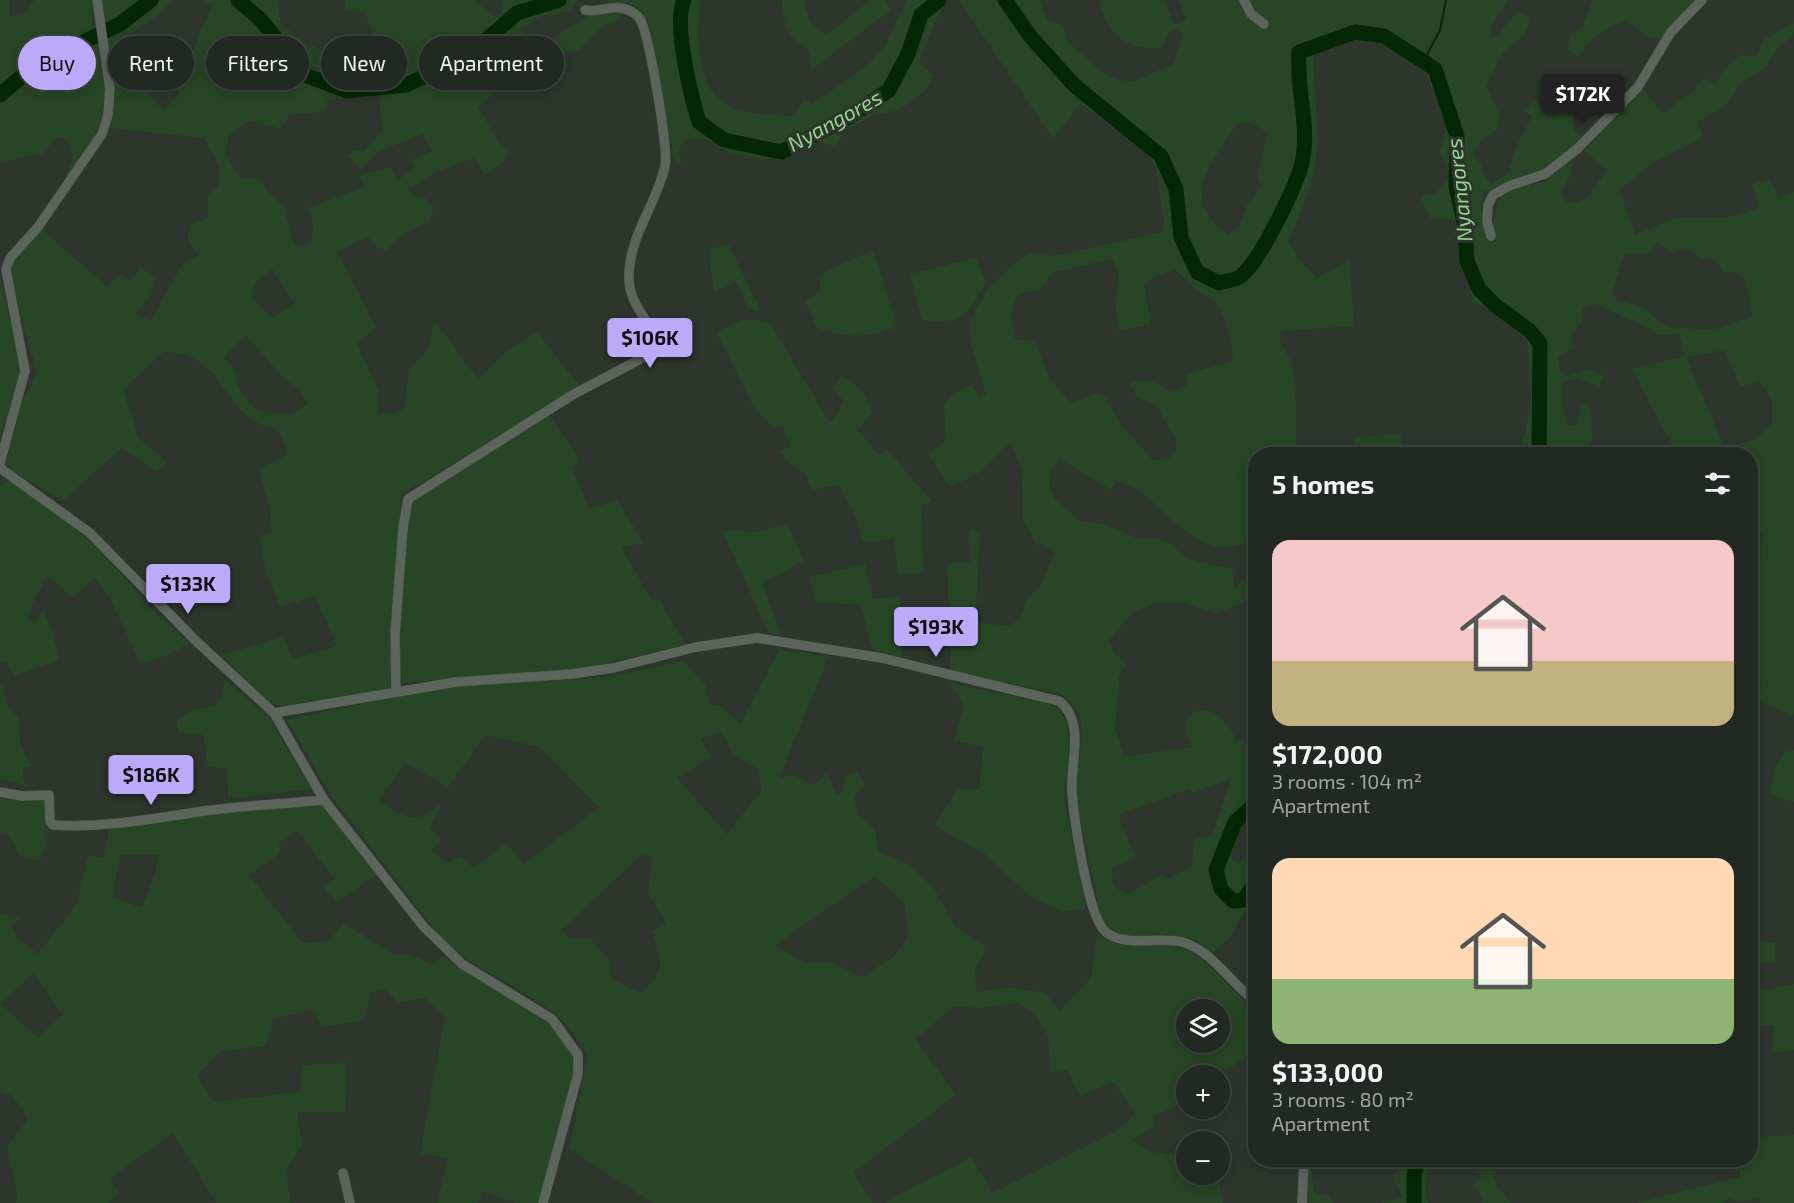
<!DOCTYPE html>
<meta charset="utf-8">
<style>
:root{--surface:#222822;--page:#2a302a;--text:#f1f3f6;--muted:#a2a6a5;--line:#3f4440;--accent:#baaaf7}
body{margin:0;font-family:"Exo 2",sans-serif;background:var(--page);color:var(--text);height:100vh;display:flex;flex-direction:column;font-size:22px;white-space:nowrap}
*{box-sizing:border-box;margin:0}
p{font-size:20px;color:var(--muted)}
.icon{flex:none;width:33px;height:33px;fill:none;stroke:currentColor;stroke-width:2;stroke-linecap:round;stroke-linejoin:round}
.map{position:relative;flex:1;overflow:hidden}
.side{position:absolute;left:1248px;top:447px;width:510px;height:720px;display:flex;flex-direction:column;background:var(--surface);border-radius:24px;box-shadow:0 3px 15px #0003,0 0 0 2px var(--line)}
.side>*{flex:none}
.guide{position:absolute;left:18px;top:36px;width:570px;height:54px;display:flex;gap:12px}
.tools{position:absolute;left:1176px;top:999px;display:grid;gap:12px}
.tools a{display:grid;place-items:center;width:54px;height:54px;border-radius:50%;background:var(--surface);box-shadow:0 3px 15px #0003,0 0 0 2px var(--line);font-size:30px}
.price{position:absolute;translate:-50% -51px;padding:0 14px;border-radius:6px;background:var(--accent);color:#111;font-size:20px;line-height:39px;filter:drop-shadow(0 2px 3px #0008)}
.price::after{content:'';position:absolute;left:50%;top:36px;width:18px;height:14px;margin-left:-9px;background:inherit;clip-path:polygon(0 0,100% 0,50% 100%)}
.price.current{background:#222;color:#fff}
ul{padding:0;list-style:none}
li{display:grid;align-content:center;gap:12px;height:318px;padding:0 24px}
li span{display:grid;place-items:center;height:186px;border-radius:18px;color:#555}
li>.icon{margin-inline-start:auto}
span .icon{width:108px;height:108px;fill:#fffc;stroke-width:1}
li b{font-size:26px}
h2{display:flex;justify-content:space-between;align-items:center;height:72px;padding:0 24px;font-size:26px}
.tag{padding:0 21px;border-radius:27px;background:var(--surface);box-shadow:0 3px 15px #0003,0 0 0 2px var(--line);font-size:21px;line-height:54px}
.tag.current{background:var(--accent);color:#111}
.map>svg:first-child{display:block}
</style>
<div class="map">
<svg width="1794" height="1203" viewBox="0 0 1794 1203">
<rect width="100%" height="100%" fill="#2d352d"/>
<!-- green -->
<path fill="#274625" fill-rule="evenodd" d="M0 0H9V17L27 12 34 0H92C92 10 91 22 93 32 95 43 102 52 104 63 111 111 95 145 64 181L73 160 68 140 57 137 41 155 27 156 0 163Z
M101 0H172L159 14 133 32 125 49 137 80 163 109C187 99 194 27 215 5L202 0H277L281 24 307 43 334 55 368 50 374 37 365 12 345 11V0H474L494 17 503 14 501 0H576L571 11 538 17 523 28 536 48 588 16 620 13 621 20 603 25 579 50 555 55C543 80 524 71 508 82 497 89 488 99 478 107L500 144 509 152 504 162 485 175 474 158 436 172 408 189 415 197H424L434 207 429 222 403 234 387 250 377 248 368 237 337 252 376 328 357 343 379 393 378 413 393 414 404 408 409 370 427 350 435 321 478 379 506 351 537 332 580 387 402 494 390 637 391 689 282 706 271 703 221 655 283 637 292 659 337 646 315 596 280 607 266 572 259 536 272 532 270 511 259 469 288 454 278 429C268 427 256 424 248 417 217 389 215 353 163 352L123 390 139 438 167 462 157 471 122 448 63 501 11 470 6 462 23 401 37 372C32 352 6 274 14 259 20 248 34 238 42 229L107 287 120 274 130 280 141 267 155 279 151 295 136 314 151 321 184 261 199 256 187 238 191 224 208 218V195L219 187V166L204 138 110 128C123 83 107 45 101 0ZM379 94 382 131 364 151 355 150 348 155 360 170 379 151 423 134 432 151 412 160 415 168 397 180 391 167 360 175 365 187 308 208 314 226 311 243 294 247 284 206 268 193 262 180 240 178 226 154 229 135 250 121 281 129 290 114 324 112 328 100ZM272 269 295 305 272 317 251 298 255 282ZM246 335 286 381 299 388 308 404 292 414 270 413 255 409 237 386 236 372 224 357Z
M608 0H700C698 34 693 94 734 108 753 115 774 115 794 116L804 100 812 104 868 65 885 46 906 0H948L941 8 919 62 934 76 923 93 899 110 872 116 849 128 834 146 816 141 802 151 766 160 728 152 708 139H685L679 149 681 165 675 164 648 21 642 11 627 2 617 5 606 2Z
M782 0H804C806 16 812 28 827 34L871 0H885L891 10 811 70C811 39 801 50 790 34 783 24 783 12 782 0Z
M959 0H1040L1046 19 1063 25 1068 42 1100 71 1118 80 1134 81 1174 64 1182 35 1176 29 1169 33 1162 48C1126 50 1108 36 1099 0H1164L1174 24 1183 22 1186 17 1178 0H1238L1246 16 1264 29 1271 25 1256 12 1248 0H1509L1491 26V38L1498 37 1510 18 1523 12 1530 19 1525 35 1504 51 1486 86 1500 116 1498 129 1481 141 1473 155 1481 164 1486 180 1492 184 1508 173 1515 149 1532 116 1522 110 1537 100 1539 109 1549 117 1557 116 1572 83 1582 79 1572 116 1574 130 1583 138 1542 173 1492 192 1483 190C1478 208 1483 225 1490 241L1494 238 1493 222 1500 196 1514 188 1544 182 1571 160V174L1562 192 1565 201 1574 204 1587 198 1607 170 1584 151 1641 87 1663 113 1691 93 1704 78 1716 84 1723 70 1740 55 1755 57 1766 38 1794 23V35L1776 49 1767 67 1743 81 1727 103 1698 123 1703 138 1655 162 1619 190 1635 235 1675 218H1725L1759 208 1752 184 1770 179 1778 198 1794 192V715L1763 704 1755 695 1762 682 1751 674V561H1761L1762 532 1751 529 1750 454H1677L1632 369 1685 356 1679 334 1659 335C1640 321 1618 316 1596 304L1583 308 1582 321 1571 335 1573 350 1558 355 1559 370 1567 376 1589 369 1604 376 1600 386 1577 379 1563 382 1562 403 1567 425 1577 426 1581 405 1588 403 1593 438 1587 448 1594 454H1516L1526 431 1531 398 1527 342 1517 327 1481 304 1473 303 1461 251 1454 235 1455 220 1430 218 1420 196 1435 194 1450 178 1440 151 1447 128 1427 75 1410 56 1382 40 1354 37 1313 51C1313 87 1320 122 1316 158 1314 185 1299 215 1289 241L1297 257 1317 278 1349 261 1354 326 1281 331 1280 341 1292 363 1296 405V454H1256L1255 539C1203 565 1179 521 1141 493 1134 487 1124 484 1116 480L1111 490 1060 459 1052 468 1049 484 1055 499 1080 521 1105 524 1139 539 1157 538 1171 544 1181 554 1195 561 1232 569 1234 588 1243 580 1253 585 1255 569V591L1250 600 1217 613 1185 603 1157 602 1132 613 1108 641 1116 654 1126 663 1119 677 1115 728 1124 757 1192 747 1186 731 1187 717C1209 700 1229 720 1236 741L1255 737V810L1243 821 1229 851 1233 860 1239 863 1255 849V893L1229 939 1211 954 1195 940 1176 936 1132 938 1123 936 1110 928 1101 917 1078 808 1076 775 1083 736 1080 716 1071 703 1059 693 951 672 947 563 971 562 969 532 975 529 980 534 975 622 1008 626 1019 620 1026 600 1041 585 1055 551 1042 543 1038 546 1023 519 1022 470 1010 441 977 474 950 487 928 454 946 440 944 404 953 394 971 385 979 396 986 395 971 345 970 321 989 288 1019 259 1035 252 1055 256 1162 232 1164 223 1156 168 1144 147 1128 133 1080 104 1053 139ZM1237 123H1252L1268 133 1257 174 1261 186 1247 205 1240 225 1228 234C1176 198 1213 164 1237 123ZM1658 243 1672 253 1685 248 1701 258 1716 260 1724 273 1732 271 1745 278 1753 316 1715 329 1670 328 1657 320 1646 308 1617 300 1612 292 1624 254 1648 253ZM1112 259 1119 274 1115 304 1119 331 1151 324 1144 284 1154 277 1175 269 1193 288 1216 302 1225 319 1234 356 1231 362 1186 374 1188 385 1170 392C1158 381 1144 379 1129 383L1136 396 1158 406C1163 424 1177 433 1177 451L1168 459 1153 460 1118 421 1105 397 1097 393 1071 403 1052 382 1034 341 1015 339 1011 314 1017 295 1041 289 1054 272ZM1725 350 1740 387 1760 381 1772 401V425L1753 440 1724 447 1686 357ZM1231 779 1212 836 1194 839 1192 866 1170 878 1161 875 1127 895 1113 885 1112 867 1136 858 1118 815 1189 789 1192 793Z
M1593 0H1697L1662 39 1644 36 1627 20C1604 28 1591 38 1578 57L1567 49 1571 34 1582 28Z
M729 245 761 311 748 310 737 282 714 292 708 249Z
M873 250 897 327C861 339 853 338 817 328L805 301 820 293V274Z
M976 258 985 283C967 316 962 325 922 320L910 274Z
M0 278 17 351 19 381 0 437Z
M752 319 771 324 830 423 844 402 833 388 842 376 861 389 873 412 858 430 879 455 887 449 932 502 921 506 924 572 898 575 894 538 863 543 856 517 839 485 812 490 805 473 793 467 779 451 791 446 782 426 773 428 753 406 716 332 740 321Z
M550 416 581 462 572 467 589 509 617 500 644 543 622 547 651 600 659 599 685 644 579 670 402 683 399 636 408 512 413 500Z
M1401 434 1402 454H1354L1353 437Z
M9 480 55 512 107 556 146 604 189 643 171 654 141 664 109 597 95 578 73 598 47 576 34 600 27 618 37 621 43 611 52 630 59 660 15 676 6 660 0 662V485Z
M788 524 804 561 762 583 782 636 768 632 722 530 754 532Z
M865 564 873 599 900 597 902 659 872 649 861 605 815 602 809 577Z
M779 650 829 656 779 778 794 775 814 785 827 773 836 795 843 791 845 776 857 772 865 785 854 796 858 815 875 829 878 852 906 863 934 888 954 926 986 947 975 971 976 992 1009 987 1045 993 1060 1011 1091 978 1097 934C1122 952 1155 941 1183 949 1209 957 1231 993 1255 1009V1055L1212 1075 1186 1076V1102L1154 1116 1155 1126 1131 1140C1151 1153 1163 1158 1186 1149V1174L1218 1175 1223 1203H886L899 1194 972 1157 992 1193 1115 1132 1135 1114 1114 1082 1080 1096 1067 1070 1051 1073 1048 1036 1035 1014 1017 1003 979 1008 955 1006 915 1039 956 1095 854 1172 873 1203H653L569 1149 588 1055C578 1042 569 1025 556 1015 519 984 472 970 438 934L332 797 287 720 436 688 608 677 683 661 705 684 710 704 721 706 740 724ZM720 732 735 755 757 769 762 790 727 834 677 778 711 757 700 739ZM486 735 539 747 599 808 524 864 506 843 474 868 461 857 447 863 432 851 441 839 429 828 442 802C415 826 407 819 378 801L405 763 448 787ZM643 854 652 858 648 892 666 925 652 930C662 961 667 972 640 993L610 978V961L590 939 569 938 562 929ZM875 876 905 905 908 938 893 957 862 977 832 962 805 963 775 945ZM1186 1010H1220V1042H1186Z
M225 680 269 718 311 789 228 799 227 768 208 767 203 735 178 732 177 719 193 710 215 706 222 695Z
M949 683 1047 703 1058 708 1066 720 1069 743 1064 799 1086 908 1064 912 1032 898 986 855 935 826 957 789 979 790 983 747 954 741 964 705Z
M2 685 7 706 19 719 20 744 32 766 22 768 25 785 0 779V686Z
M1794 750V802L1769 794 1775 769 1784 752Z
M0 797 24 801 46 798 45 822 50 829 40 861 20 856 9 835 0 834Z
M323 803 377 874 336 903 324 887 335 879 296 830 279 843 280 853 249 875 303 943 329 941 344 923 394 955H411L433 965 442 956C483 987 568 1013 575 1069L539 1203H516L482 1191 478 1203H437L448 1158 420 1154 445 1016 425 998 397 1002 386 989 371 992 364 1020 321 1027 315 1009 273 1019 266 1046 221 1051 198 1075 213 1102 301 1092V1065L347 1063 345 1112H297L302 1144 285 1172 291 1203H216L173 1133 110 1178 119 1194 108 1203H16L18 1197 7 1147 28 1119 13 1096 0 1092V914L20 918 11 928 18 939 38 954 77 903 88 856 104 857 109 829 191 816ZM120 855H158L155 873 142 908 112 897ZM34 972 62 1015 39 1038 1 1004Z
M1751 940 1775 943V963L1751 961Z
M1794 984V1050L1772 1053 1774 1025 1751 1027V989L1767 990Z
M1794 1135V1203H1760L1759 1197 1742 1202 1729 1198 1723 1203H1636L1740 1177V1160H1750L1751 1137Z
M1309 1160H1325L1311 1166 1314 1193 1330 1196 1333 1203H1307Z
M1397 1160H1429L1425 1187 1428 1203H1381L1402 1197 1393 1176 1402 1166Z
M1472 1160H1488L1498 1187 1511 1203H1482L1483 1198 1473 1186 1481 1175Z"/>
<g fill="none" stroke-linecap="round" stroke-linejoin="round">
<!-- stream -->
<path stroke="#032803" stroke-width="2" d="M1424 60 1440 30 1446 0"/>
<!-- river -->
<path stroke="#032803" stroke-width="15" d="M238 0 261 20 305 75 347 91 406 85 468 56 517 13 559 0
M684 0C673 24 691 96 699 122L724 140 781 152 849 117 889 90 908 54 921 15 939 0
M1005 0 1030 36 1074 85 1161 156 1176 189 1181 237 1197 272 1219 283C1226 281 1236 280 1241 276 1260 261 1299 182 1303 158 1309 123 1296 87 1299 52L1355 32 1384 36 1435 69 1457 136 1456 186 1465 227 1467 261 1479 289 1496 306 1529 330 1540 343 1539 454
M0 95 34 66 120 24 151 0
M1256 803 1235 822 1216 870 1221 889 1233 901 1244 900 1256 880
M1414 1203V1175L1418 1160"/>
<defs>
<path id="street" d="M1244 0 1251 14 1264 24
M1491 236 1487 222 1488 205 1493 195 1509 186 1545 174 1577 149 1638 87 1671 32 1702 0
M0 463 25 371 6 269 10 258 38 227 102 134 108 115 110 89 97 0
M0 468 90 533 196 641 274 713 456 682 572 674 613 668 696 647 757 638 882 658 1059 701C1086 722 1070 762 1072 792 1074 819 1087 909 1103 929 1119 949 1159 936 1182 942 1211 950 1232 984 1256 1002
M396 691 395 634 403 528 408 499 574 394 650 354 656 345C654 321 627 307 629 274 630 235 657 203 665 166 669 150 649 34 640 19 638 16 634 13 630 11 615 3 600 13 585 10
M274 713 324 800 423 926 462 964 552 1019 578 1055V1074L543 1203
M0 792 22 796 49 795 50 821 53 825C99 828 145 820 191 813 235 806 280 804 324 800
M343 1173 350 1203
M1302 1203 1304 1160"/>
</defs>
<!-- street casing -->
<use href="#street" stroke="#4c534c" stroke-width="10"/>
<!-- street -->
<use href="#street" stroke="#5c655c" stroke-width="9"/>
</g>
<g text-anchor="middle" stroke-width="6" stroke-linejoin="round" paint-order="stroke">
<!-- water labels -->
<g font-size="21" font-style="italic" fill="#92d88e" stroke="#2d352d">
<text transform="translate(835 121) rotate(-29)" y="7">Nyangores</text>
<text transform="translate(1460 190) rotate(-96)" y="7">Nyangores</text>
</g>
</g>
</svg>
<div class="tools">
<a><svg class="icon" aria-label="layers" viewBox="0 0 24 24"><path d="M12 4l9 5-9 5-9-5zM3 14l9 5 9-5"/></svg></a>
<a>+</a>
<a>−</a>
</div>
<b class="price current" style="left:1583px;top:125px">$172K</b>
<b class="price" style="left:650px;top:369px">$106K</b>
<b class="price" style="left:188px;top:615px">$133K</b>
<b class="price" style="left:936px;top:658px">$193K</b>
<b class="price" style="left:151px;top:806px">$186K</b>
<div class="guide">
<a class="tag current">Buy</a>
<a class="tag">Rent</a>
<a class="tag">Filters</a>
<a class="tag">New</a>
<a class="tag">Apartment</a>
</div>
<section class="side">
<h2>5 homes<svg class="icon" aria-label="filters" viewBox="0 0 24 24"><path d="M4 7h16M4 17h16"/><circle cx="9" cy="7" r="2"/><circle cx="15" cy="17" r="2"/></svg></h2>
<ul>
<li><span style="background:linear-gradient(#f6c9c9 65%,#c2b280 0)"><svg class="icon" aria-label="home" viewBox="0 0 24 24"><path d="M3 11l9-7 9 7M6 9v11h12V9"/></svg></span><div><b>$172,000</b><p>3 rooms · 104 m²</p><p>Apartment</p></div></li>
<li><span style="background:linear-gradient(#ffd9b3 65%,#8fb573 0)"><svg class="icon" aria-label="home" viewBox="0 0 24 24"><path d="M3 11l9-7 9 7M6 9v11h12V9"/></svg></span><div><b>$133,000</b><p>3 rooms · 80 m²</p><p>Apartment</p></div></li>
</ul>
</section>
</div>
